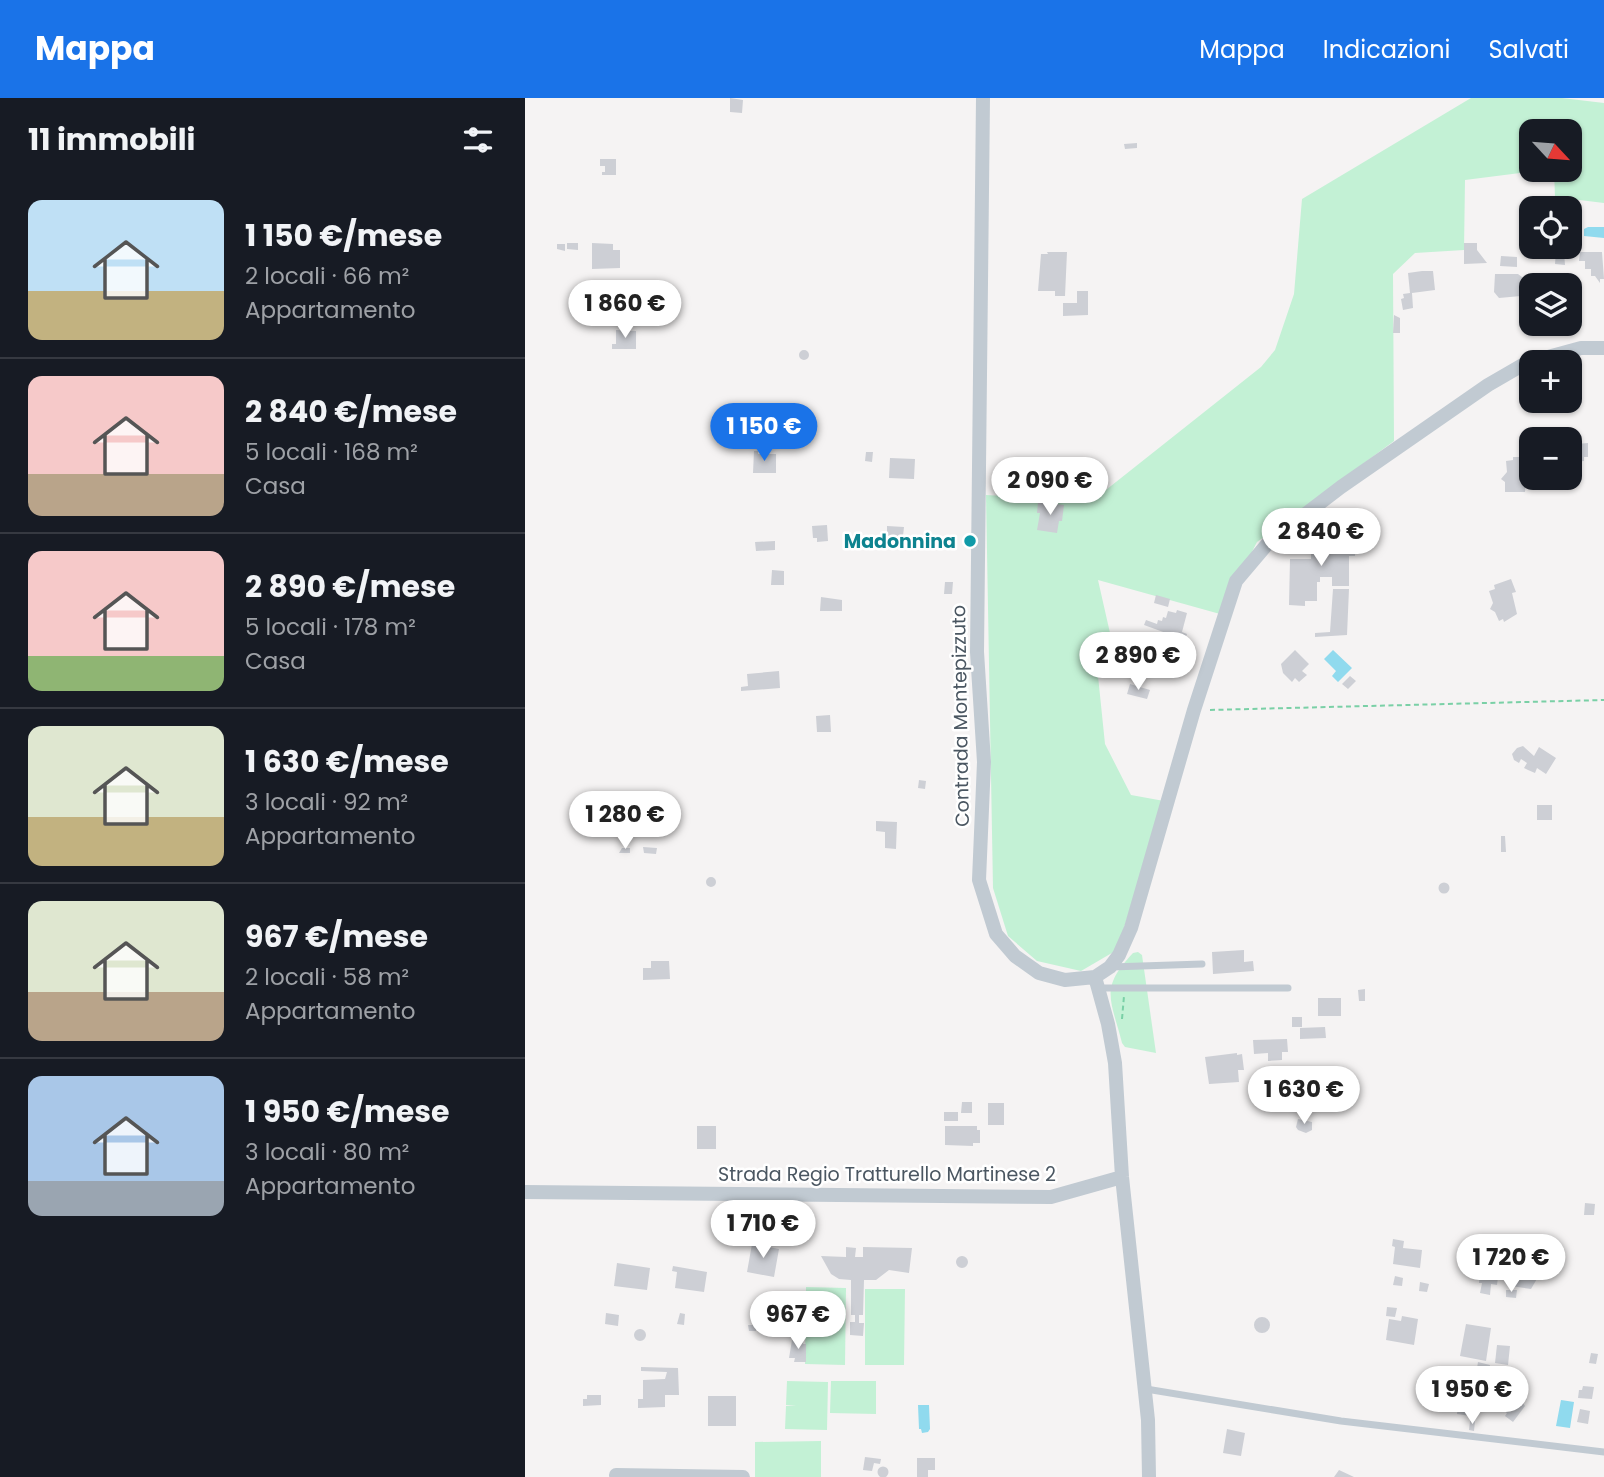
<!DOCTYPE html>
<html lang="it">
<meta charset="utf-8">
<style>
:root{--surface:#171b24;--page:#242831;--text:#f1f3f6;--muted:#9ea1a6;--line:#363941;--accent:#1a73e8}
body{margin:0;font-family:Poppins,sans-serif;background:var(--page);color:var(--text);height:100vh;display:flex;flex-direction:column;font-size:26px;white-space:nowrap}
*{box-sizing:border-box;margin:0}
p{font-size:23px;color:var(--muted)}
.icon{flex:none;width:38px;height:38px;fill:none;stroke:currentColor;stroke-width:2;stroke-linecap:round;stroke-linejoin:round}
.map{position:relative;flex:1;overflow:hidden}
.drawer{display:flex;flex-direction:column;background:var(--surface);width:525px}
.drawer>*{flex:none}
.needle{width:46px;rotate:116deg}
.buttons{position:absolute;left:994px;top:21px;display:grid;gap:14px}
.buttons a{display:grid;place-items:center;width:63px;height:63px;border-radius:14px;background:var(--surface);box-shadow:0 2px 5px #0004;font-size:35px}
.price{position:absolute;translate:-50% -60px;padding:0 16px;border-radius:24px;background:#fff;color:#222;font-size:23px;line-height:46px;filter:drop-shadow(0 2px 4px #0008)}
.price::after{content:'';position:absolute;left:50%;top:42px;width:21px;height:16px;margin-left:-10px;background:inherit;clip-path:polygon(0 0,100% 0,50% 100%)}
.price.active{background:var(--accent);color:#fff}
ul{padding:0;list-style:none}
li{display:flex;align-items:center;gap:21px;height:175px;padding:0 28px}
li+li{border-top:2px solid var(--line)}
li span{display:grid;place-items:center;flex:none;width:196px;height:140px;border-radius:14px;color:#555}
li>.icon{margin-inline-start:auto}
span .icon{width:84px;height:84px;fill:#fffc;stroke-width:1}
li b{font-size:30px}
h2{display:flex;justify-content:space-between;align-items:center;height:84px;padding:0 28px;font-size:30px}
header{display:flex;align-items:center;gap:42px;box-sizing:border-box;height:98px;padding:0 35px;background:var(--accent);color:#fff}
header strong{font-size:33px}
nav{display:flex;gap:38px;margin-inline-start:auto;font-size:24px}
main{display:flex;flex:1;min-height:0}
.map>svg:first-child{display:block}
</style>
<header>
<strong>Mappa</strong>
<nav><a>Mappa</a><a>Indicazioni</a><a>Salvati</a></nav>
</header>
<main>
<section class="drawer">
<h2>11 immobili<svg class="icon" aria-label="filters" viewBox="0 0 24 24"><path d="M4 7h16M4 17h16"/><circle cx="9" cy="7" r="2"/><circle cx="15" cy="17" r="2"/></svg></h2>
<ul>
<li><span style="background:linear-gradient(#bfe0f5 65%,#c2b280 0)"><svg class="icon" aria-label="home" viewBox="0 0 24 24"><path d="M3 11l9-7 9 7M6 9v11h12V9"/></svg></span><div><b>1 150 €/mese</b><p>2 locali · 66 m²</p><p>Appartamento</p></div></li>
<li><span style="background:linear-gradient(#f6c9c9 70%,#b9a48a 0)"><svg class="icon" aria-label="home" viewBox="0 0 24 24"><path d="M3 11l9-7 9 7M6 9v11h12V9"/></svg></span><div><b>2 840 €/mese</b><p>5 locali · 168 m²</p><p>Casa</p></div></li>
<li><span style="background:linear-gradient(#f6c9c9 75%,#8fb573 0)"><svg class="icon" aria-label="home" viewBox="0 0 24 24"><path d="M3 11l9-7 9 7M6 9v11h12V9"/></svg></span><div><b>2 890 €/mese</b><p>5 locali · 178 m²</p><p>Casa</p></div></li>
<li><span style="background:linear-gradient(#dfe7d0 65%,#c2b280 0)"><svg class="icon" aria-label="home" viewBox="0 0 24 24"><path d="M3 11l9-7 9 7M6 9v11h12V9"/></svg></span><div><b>1 630 €/mese</b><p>3 locali · 92 m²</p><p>Appartamento</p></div></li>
<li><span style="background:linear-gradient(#dfe7d0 65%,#b9a48a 0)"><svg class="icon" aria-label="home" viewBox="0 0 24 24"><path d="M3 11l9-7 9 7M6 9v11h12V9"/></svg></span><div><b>967 €/mese</b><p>2 locali · 58 m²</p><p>Appartamento</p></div></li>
<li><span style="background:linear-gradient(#a9c7e8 75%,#9aa5b1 0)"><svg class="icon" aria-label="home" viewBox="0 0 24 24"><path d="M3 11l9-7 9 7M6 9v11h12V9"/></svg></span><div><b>1 950 €/mese</b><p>3 locali · 80 m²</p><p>Appartamento</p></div></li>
</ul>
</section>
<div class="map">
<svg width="1079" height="1379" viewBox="0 0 1079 1379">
<rect width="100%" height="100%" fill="#f5f3f3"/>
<!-- green -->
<path fill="#c3f1d5" d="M946 0H1037L1079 5V105L1030 99 1029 72H1045V33H1006V72H1018L940 82 939 152 890 155 868 176 869 343 732 444 695 516 573 482 585 535 569 539 580 646 606 697 639 703 592 852 556 873 512 863 483 838 468 790 461 397 567 403 736 269 750 252 769 196 777 101Z
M613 854 617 857 631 955 600 949 597 945C586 901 574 891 608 855Z
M281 1189 321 1190 320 1267 280 1266Z
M340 1191H380L379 1267H340Z
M262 1283 303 1284 302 1332 260 1331 261 1308H271L261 1307Z
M306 1283H351V1316L305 1315Z
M296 1343V1379H230V1344Z"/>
<!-- water -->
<path fill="#90daee" d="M1063 129H1079V140L1059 138V131Z
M808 552 827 570 813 584 807 578 811 573 799 561Z
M1036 1302 1049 1304 1045 1330 1031 1328Z
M393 1307H404L405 1331 403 1334 397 1335 396 1331H394Z"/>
<!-- building -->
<path fill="#cdcfd5" d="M205 0 218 2 217 15 205 14Z
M612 45V50L600 51 599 46Z
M75 61H91V77H77V74H80V68H75Z
M42 145H53V152L42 151Z
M67 145 88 146V152H95V170L67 171Z
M939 145H952V152L962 165 939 166Z
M32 146H40V153L32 151Z
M1031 153 1039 154 1040 167 1030 166Z
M522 154H542L540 198H530V193H513L516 156H523Z
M1055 154H1077L1079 181H1075V185L1070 178H1066V171H1060V163H1054Z
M976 158 992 159V169L975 168Z
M897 173H908L910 192 887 195 888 210 878 212 876 201 879 200 878 196 885 195 883 175Z
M970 176H993L1001 182V195L996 198 974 200 969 194Z
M58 185 63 186 62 193H66L65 206 51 204 52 194 56 195Z
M552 193H563V217L538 218V205H552Z
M869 217 875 220V235H868Z
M91 232 111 233V251H87V246H91Z
M274 257a5 5 0 1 1 10 0a5 5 0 1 1-10 0Z
M1063 345V359H1059V363L1049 364 1048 360H1052L1051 346Z
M229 353H233V356H251V375H228Z
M341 354H348L347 364 340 363Z
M988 359H1006V373H1002L1000 394H980V384L976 381 982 374 981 363 988 362Z
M365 360 390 361 389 381 364 380Z
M513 404 539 407 537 423H534L532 435 512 432 515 415H512Z
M302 427 303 443 292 444V440H288L287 428Z
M362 428 379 429 378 438H362Z
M778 430 784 440 764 452 759 441Z
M837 431H853V444L836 443Z
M807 434H824V444L830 445V458H824V488H807V479H795V484H792V503H780V508L764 507 765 461H786V444H802V438H807Z
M250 443V452L231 453 230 444Z
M247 472 259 473V487H246Z
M986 481 991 494 987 495 992 516 979 524 978 521 974 523 970 514 965 511 968 505 964 493 970 491 969 487Z
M420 484H428L427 496H419Z
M808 491H824L822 537 790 539V535L805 534Z
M631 497 645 501 643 509 629 505Z
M296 499 317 502V513H295Z
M652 512 662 515 657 534 662 536 659 546 645 542 646 540 640 538 641 535 619 527 621 522 632 526 633 522 637 523 638 519 641 520 643 513 651 515Z
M585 535 584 542 571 545 569 539Z
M622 546 636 550 633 561 619 556Z
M571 552 585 555V560L572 557Z
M770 552 784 566 777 573 782 577 774 584 770 580 767 584 758 575 756 566Z
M254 573 255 590 216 593V589L223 588 222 576Z
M825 578 831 583 823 591 817 586Z
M605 586 625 592 622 601 602 596Z
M305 617 306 634H292L291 618Z
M998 648 1009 658 1014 649 1031 660 1021 676 1012 670 1010 675 1003 672 999 670 1002 665 996 661 994 665 989 662 987 656 992 650Z
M394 682 401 683 400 691 393 690Z
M1012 707H1027V722H1012Z
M351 723 372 724 371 751 360 750V734L351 733Z
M976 738H980L981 754H976Z
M118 749 132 750 131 756 119 755Z
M97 750H105V755H94Z
M181 784a5 5 0 1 1 10 0a5 5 0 1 1-10 0Z
M913.5 790a5.5 5.5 0 1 1 11 0a5.5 5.5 0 1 1-11 0Z
M719 852V864L728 863 729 873 688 876 687 854Z
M126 863H144L145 881 118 882V870H126Z
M840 891V903H834L833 892Z
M793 900H816V918H793Z
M767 919H777V929H767Z
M800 929 801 940 775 941V930Z
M762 941 763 954H757V962L743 963V955L729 956 728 942Z
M712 955V957L717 956 719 972H713L714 984 684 986 680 959Z
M740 981 741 1004 729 1005 728 982Z
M437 1004H447V1015H436Z
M463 1005H479V1027H463Z
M419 1014H433V1023H419Z
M773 1021 787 1024V1032L781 1035 773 1032 771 1029Z
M172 1028H191V1051H172Z
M420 1028H452V1032H455V1045H448V1048L420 1047Z
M1060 1105 1070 1106 1069 1117H1059Z
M868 1141 879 1143 878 1150 897 1152 895 1170 868 1166 870 1149 867 1148Z
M227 1146 254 1151 249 1179 222 1174Z
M964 1148 980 1150 977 1164 975 1163 972 1187 966 1186 965 1197 955 1195 957 1185H954L956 1161 961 1162Z
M321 1149 331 1150 330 1159H338V1149L387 1150 384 1175 364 1172 351 1182H339L338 1217H334V1225H339L338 1238 325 1237V1224H330V1217H326V1182L314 1181 306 1176 296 1158 321 1159Z
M431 1164a6 6 0 1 1 12 0a6 6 0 1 1-12 0Z
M990 1161 1015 1166 1013 1179 1006 1191 986 1188Z
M92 1165 125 1170 122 1192 89 1188Z
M148 1168 182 1174 179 1194 150 1190 152 1174 147 1173Z
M870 1178 878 1180 877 1188 868 1187Z
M895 1184 904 1186 902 1194 894 1193Z
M981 1192H992L991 1200 981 1199Z
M862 1209 872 1210 870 1219 861 1218Z
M257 1212 262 1213 260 1224 256 1223Z
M81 1215 94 1217 93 1228 80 1226Z
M155 1215 160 1216 159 1227 152 1226Z
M877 1218 893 1221 889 1247 861 1242 864 1221 876 1223Z
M729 1227a8 8 0 1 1 16 0a8 8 0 1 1-16 0Z
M941 1226 966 1230 961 1263 935 1258Z
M223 1227H231V1233H224Z
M109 1237a6 6 0 1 1 12 0a6 6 0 1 1-12 0Z
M267 1242 278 1243V1246H281V1264H269L270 1260H264Z
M972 1247 985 1248 983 1267 970 1265Z
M1066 1255 1073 1256 1071 1266 1064 1265Z
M953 1264 965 1267 964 1272 952 1270Z
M116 1269 153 1270 154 1297H140V1309L113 1310V1301H118V1282L140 1281 142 1274 116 1273Z
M964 1275 972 1277 970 1294 961 1293Z
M988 1284 997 1285 995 1299 1002 1301 997 1304 1000 1308 988 1324 980 1318 982 1315 967 1306 973 1300V1292L981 1293 983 1286 988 1287Z
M1058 1288 1069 1289 1067 1301 1053 1300 1054 1292H1057Z
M935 1291 955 1294 952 1319 932 1316Z
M62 1297H76V1307L58 1308V1301H62Z
M183 1298H211V1328H183Z
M1055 1311 1065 1313 1063 1326 1052 1324Z
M945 1323H950L949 1333 944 1332Z
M702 1331 720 1335 716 1358 698 1355Z
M340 1359 356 1361 355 1366 349 1365 347 1373 338 1372Z
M392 1360H410V1372H403V1379H392Z
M352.5 1374a5.5 5.5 0 1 1 11 0a5.5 5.5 0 1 1-11 0Z
M814 1372 829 1379H809Z"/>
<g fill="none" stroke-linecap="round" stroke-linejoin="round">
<!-- path -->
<path stroke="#7ad0a6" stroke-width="2" stroke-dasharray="5 3.5" stroke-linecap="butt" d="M685 612 1079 602
M597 921 599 898"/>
<!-- lane -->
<path stroke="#c1cad2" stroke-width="7" d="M586 869 677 866
M574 890H763
M621 1291 816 1323 1079 1354"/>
<!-- street -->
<path stroke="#c1cad2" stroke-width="14" d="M458 0 452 554 459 664 454 782 471 836 490 858 514 875 540 882 570 879 585 869 594 857 606 830 669 612 711 483 744 444 816 389 963 287 1001 265 1056 250H1079
M570 879 583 926 590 965 597 1079 623 1322 624 1379
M0 1094 526 1099 597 1079
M91 1377 218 1379"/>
</g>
<!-- markers -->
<circle fill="#0f9aa8" stroke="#fff" stroke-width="2.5" cx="445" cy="443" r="7"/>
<g text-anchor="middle" stroke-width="5" stroke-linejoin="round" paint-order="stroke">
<!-- culture labels -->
<g font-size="19" font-weight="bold" fill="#0d838f" stroke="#fff" text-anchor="end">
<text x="431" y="450">Madonnina</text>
</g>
<!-- street labels -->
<g font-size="19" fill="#4a5661" stroke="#fff">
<text transform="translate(435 618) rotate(-91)" y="7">Contrada Montepizzuto</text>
<text x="362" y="1083">Strada Regio Tratturello Martinese 2</text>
</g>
</g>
</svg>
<div class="buttons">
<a><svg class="needle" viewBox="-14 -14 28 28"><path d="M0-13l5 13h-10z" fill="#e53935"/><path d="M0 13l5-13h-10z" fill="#9ea1a6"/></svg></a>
<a><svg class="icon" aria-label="locate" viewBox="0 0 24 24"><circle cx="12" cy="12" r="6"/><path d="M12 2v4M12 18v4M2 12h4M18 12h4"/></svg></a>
<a><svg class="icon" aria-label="layers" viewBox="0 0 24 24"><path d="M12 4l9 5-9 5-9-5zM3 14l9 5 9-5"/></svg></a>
<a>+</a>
<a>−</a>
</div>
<b class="price" style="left:100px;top:242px">1 860 €</b>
<b class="price active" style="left:239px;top:365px">1 150 €</b>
<b class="price" style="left:525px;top:419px">2 090 €</b>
<b class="price" style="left:796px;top:470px">2 840 €</b>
<b class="price" style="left:613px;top:594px">2 890 €</b>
<b class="price" style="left:100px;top:753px">1 280 €</b>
<b class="price" style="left:779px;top:1028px">1 630 €</b>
<b class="price" style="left:238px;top:1162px">1 710 €</b>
<b class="price" style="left:986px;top:1196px">1 720 €</b>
<b class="price" style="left:273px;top:1253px">967 €</b>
<b class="price" style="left:947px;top:1328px">1 950 €</b>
</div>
</main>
